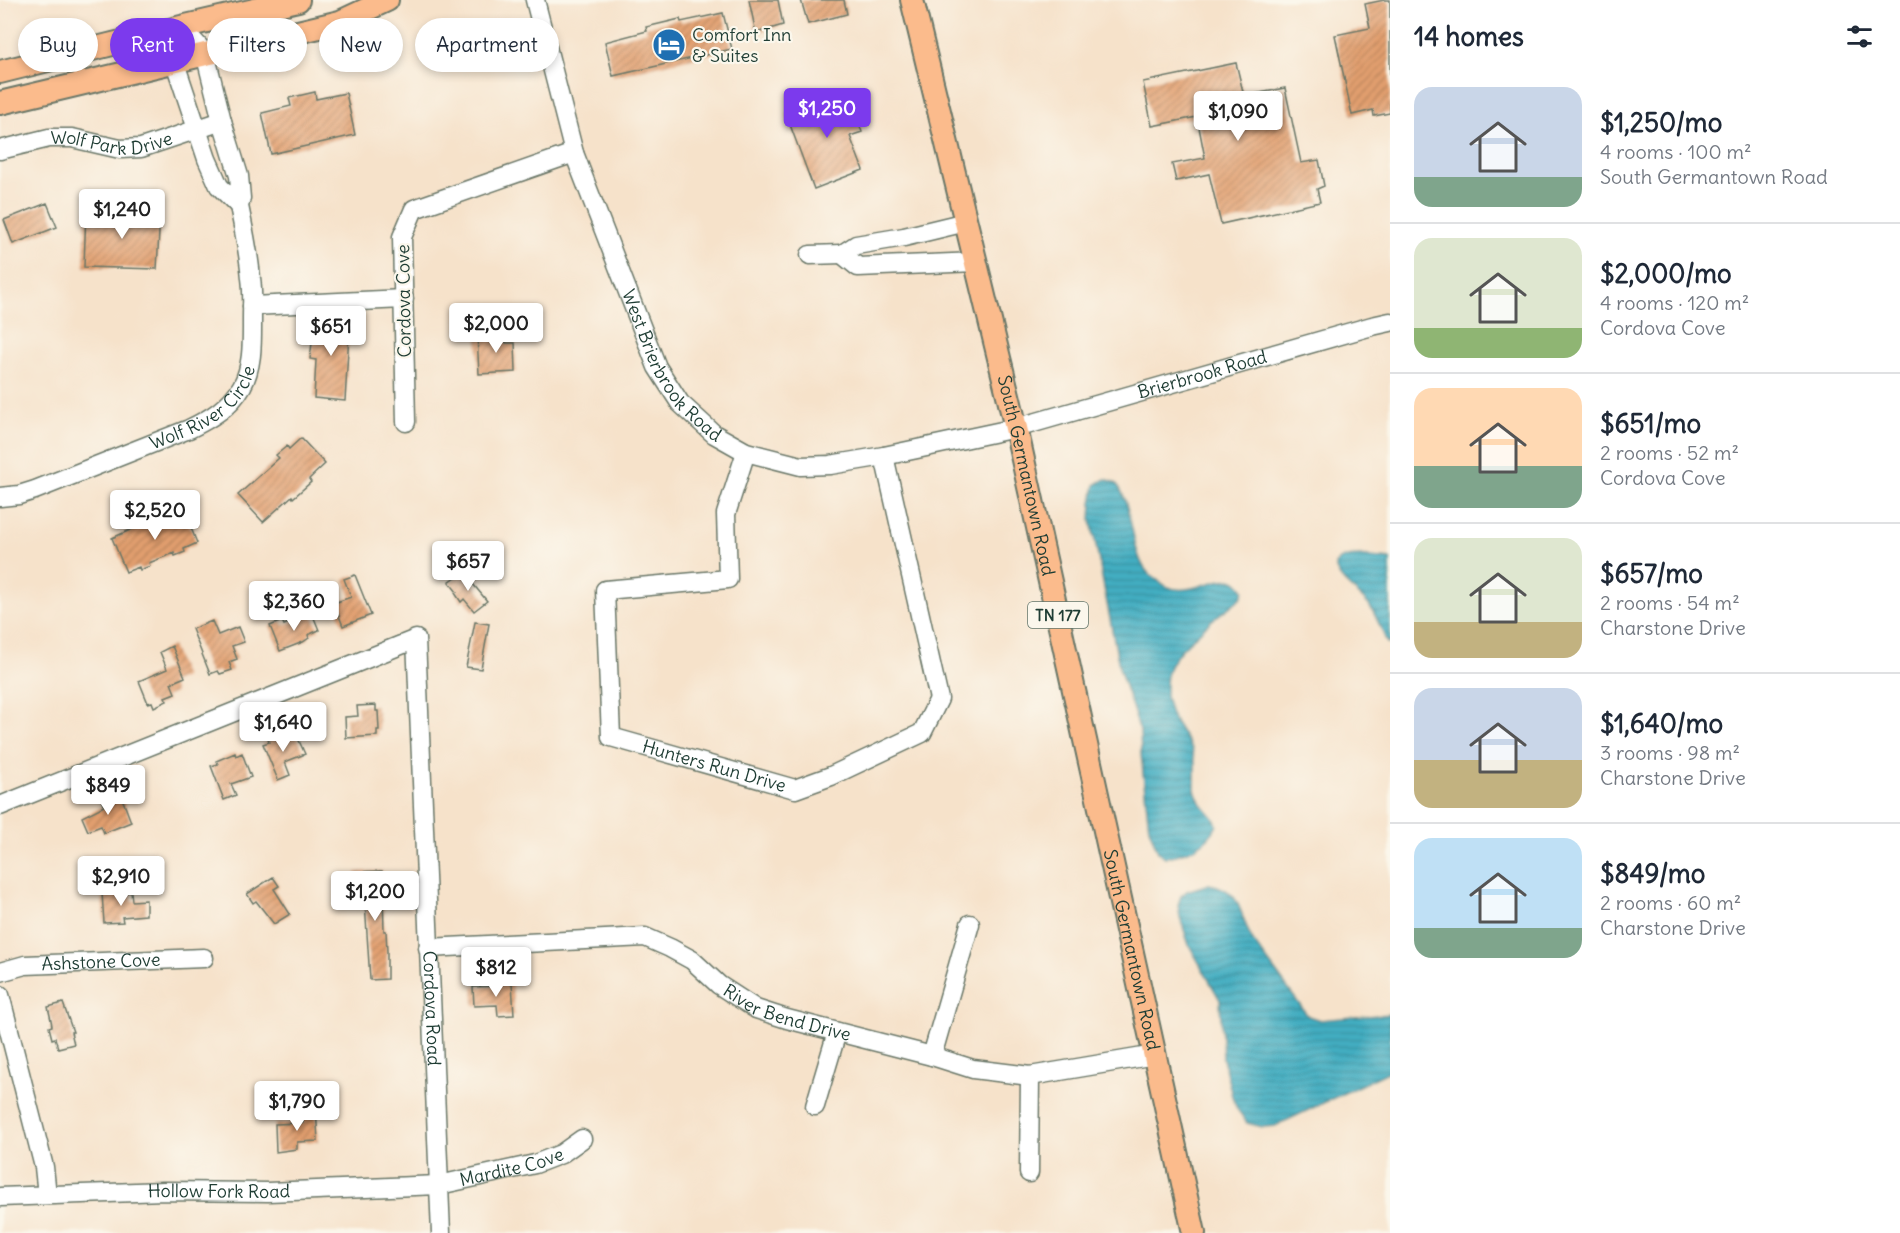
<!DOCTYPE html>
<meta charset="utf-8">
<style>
:root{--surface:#fff;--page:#f6f6f7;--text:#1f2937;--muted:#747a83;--line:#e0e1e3;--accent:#7c3aed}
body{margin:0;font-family:Delius,sans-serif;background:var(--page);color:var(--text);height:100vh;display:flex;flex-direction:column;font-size:22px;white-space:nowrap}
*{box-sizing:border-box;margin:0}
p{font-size:20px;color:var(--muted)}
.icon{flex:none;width:33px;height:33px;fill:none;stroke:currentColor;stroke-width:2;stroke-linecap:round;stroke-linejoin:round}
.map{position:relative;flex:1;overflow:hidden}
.drawer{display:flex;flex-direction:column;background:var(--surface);width:510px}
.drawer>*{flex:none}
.hud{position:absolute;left:18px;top:18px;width:570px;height:54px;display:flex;gap:12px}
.price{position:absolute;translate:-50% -51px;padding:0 14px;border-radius:6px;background:#fff;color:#222;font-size:20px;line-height:39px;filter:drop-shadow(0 2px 3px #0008)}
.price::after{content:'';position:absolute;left:50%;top:36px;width:18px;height:14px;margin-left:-9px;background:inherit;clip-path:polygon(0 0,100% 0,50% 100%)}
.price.current{background:var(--accent);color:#fff}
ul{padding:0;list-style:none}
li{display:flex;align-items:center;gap:18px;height:150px;padding:0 24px}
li+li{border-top:2px solid var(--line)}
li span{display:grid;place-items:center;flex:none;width:168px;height:120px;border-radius:18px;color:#555}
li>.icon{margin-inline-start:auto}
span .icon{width:72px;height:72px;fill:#fffc;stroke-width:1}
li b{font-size:26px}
h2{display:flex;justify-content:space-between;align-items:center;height:72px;padding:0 24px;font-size:26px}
.pill{padding:0 21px;border-radius:27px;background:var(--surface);box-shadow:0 3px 9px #0003;font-size:21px;line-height:54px}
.pill.current{background:var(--accent);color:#fff}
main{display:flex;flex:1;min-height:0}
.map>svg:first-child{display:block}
</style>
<main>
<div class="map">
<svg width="1390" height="1233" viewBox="0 0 1390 1233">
<defs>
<pattern id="water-rules" width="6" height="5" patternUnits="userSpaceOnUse" patternTransform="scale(1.5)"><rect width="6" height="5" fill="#42adc1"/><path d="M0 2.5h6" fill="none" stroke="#378e9e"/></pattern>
<pattern id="building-hatch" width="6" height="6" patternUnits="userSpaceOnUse" patternTransform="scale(1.5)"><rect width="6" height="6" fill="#e29f6e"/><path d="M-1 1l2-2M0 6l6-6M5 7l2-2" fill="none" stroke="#b7835b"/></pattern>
</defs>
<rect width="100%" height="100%" fill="#fbf7ec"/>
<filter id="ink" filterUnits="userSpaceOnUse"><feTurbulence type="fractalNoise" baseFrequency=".0167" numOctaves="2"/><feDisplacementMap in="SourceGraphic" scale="12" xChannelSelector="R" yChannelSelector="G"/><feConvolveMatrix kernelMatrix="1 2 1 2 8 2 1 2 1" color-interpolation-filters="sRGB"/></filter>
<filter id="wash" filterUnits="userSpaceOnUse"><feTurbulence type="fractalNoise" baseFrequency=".008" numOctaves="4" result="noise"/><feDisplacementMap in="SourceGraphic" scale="24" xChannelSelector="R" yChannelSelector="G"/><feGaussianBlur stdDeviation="1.35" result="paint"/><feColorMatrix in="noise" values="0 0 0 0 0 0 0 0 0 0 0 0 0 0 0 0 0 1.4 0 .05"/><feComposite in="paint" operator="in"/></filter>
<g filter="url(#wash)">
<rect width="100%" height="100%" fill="#f6e2ca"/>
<!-- water -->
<path fill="url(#water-rules)" stroke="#30757a" stroke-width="1.5" d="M1105 479C1108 480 1111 481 1114 482 1131 493 1131 550 1145 569 1147 572 1151 576 1155 578 1181 603 1203 580 1230 579 1236 579 1240 584 1244 590L1241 598 1211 621 1181 650 1172 662 1167 673 1166 685V697L1171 715 1192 749 1195 763V790L1200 802 1213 817 1217 825C1208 845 1186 854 1165 857L1158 852 1149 828 1141 754 1140 731 1120 671 1091 520 1092 503 1095 485Z
M1359 556 1390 559V643H1387C1382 631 1378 619 1371 608 1362 593 1339 584 1335 565 1342 556 1349 557 1359 556Z
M1209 884C1244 890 1238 915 1253 941L1308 1016 1320 1020 1390 1014V1071L1275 1126 1263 1127 1247 1123 1237 1109 1232 1096 1223 1059 1220 1000 1189 945 1180 917 1178 905 1181 896 1187 891Z"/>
<g id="blocks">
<!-- building -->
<path fill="url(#building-hatch)" d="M749 0H778L783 25 756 33Z
M801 0H844L847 14 808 24Z
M1384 0H1390V113L1374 116 1373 110 1352 115 1335 35 1370 28 1365 4Z
M723 13 732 49 613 76 605 42 647 31 646 27 680 19 681 22Z
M1236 63 1244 96 1285 88 1301 163 1319 160 1324 186 1317 189 1320 202 1221 224 1209 174 1176 181 1172 164 1205 158 1197 117 1152 126 1143 82Z
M315 92 316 99 346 93 355 135 271 154 262 113 291 106 289 98Z
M846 92 862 132 850 136 863 170 814 189 786 114Z
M47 203 57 227 13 244 4 220Z
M86 210 160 213 157 269 84 267Z
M318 314 350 316 345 401 314 398 316 360 310 359 312 343H316Z
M506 332V343H515L516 372 479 374 477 334Z
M301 438 325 464 309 479 311 482 293 498 292 496 263 522 238 495 279 458 276 455 287 446 289 449Z
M184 510 197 543 184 549 185 552 175 556 174 553 149 563 150 566 140 570 139 567 126 572 112 538 158 518 159 520Z
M463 572 487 601 474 611 464 599 461 602 455 593 457 592 449 582Z
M355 575 371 615 343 626 334 603 351 597 344 579Z
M312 613 319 630 308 635 309 638 303 642 280 651 270 626 282 621 284 625Z
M212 621 218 635 238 627 244 642 232 646 237 659 229 662 232 670 220 674 218 671 210 674 192 629Z
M475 622 489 624 481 669 466 667Z
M172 646 185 677 171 683 175 693 165 697 167 701 154 707 152 702 148 703 139 681 167 669 160 652Z
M376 705V711H378L379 730H377V736L346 738 345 717 358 716 357 706Z
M295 732 305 754 285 762 290 775 278 780 263 744 269 742 268 740 287 733 288 735Z
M235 753 236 756 242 753 251 777 231 784 236 795 224 800 211 766 218 764 216 761Z
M115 796 117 800 122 798 131 822 104 833 101 826 88 831 82 817 104 806 102 802Z
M382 871 384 895H383L384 931H386L387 952V979L370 980 365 903H363L362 885 356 886V872Z
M273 877 279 886 274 889 290 914 274 924 256 901 253 903 247 894Z
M131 892 132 901 146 900V915L122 917 123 922 104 923 102 893Z
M512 983 514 1015 498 1016 497 1005 474 1006 473 987 500 986 499 984Z
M63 1003 73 1032H71L74 1044 58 1048 55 1038 52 1039 49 1027 52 1026 51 1020 48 1007Z
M303 1108H316L318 1141 297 1142V1149L276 1152 275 1124 303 1123Z"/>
</g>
</g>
<g filter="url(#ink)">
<use href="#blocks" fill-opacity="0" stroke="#6a7768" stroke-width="1.5"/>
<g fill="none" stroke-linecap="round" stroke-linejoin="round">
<defs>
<g id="minor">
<path id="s1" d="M535 0 574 153 657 367 680 403 714 434 746 452 801 466 830 465 884 456 1016 428 1372 326 1390 322"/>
<path d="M181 27 174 60 207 159 219 186 239 206"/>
<path id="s2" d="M0 150 49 138H72L120 149 141 148 222 121"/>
<path d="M966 222 904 237 856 245 842 254 858 267 976 262"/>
<path d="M810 255 842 254"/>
<path d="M252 306 404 299"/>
<path d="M406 422 402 237 414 209 574 153"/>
<path id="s3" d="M746 452 726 514 728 579 605 590 611 737 795 789 831 776 922 733 939 699 884 456"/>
<path id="s4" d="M0 497 19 495 35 490 189 429C210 419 230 407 242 386 253 366 252 342 252 319 252 306 253 292 251 278 249 254 244 230 239 206L241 198 239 176 222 121 205 53 181 27"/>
<path id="s5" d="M0 806 416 639 441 1233"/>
<path id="s6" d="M428 948 645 937 670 948 692 960 719 985 756 1009 787 1019 932 1056 973 1069 1030 1076 1155 1055"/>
<path id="s7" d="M0 972 25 965 204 958"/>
<path d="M0 995 44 1167 47 1195"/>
<path d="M932 1056 970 924"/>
<path d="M815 1106 837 1032"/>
<path d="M1029 1173 1030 1076"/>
<path id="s8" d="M0 1197 163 1191 268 1192 439 1185 535 1164 561 1154 582 1139"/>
</g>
<g id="major">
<path id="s9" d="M912 0 1016 428 1194 1233"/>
<path d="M0 72 181 27 298 0"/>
<path d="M0 103 340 22 387 0"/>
</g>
</defs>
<!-- minor casing -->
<use href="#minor" stroke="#6a7768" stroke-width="21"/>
<!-- major casing -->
<use href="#major" stroke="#6a7768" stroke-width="26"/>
<!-- minor -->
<use href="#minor" stroke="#fff" stroke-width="18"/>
<!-- major -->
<use href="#major" stroke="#fbbb8c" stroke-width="22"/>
</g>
</g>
<!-- icons -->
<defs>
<symbol id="hotel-disc" viewBox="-11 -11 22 22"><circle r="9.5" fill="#1f6fb2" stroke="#fbf7ec"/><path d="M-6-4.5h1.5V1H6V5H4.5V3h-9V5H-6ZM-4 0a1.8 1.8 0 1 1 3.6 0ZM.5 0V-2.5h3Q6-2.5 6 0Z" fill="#fff"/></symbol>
</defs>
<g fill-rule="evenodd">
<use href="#hotel-disc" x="650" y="26" width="38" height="38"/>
</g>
<g text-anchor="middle" stroke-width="4.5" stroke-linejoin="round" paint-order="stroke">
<!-- shield labels -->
<rect fill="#fbf7ec" stroke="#61756b" stroke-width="1.5" x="1028" y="602" width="60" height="26" rx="4.5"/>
<g font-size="16" font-weight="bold" fill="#1f3d34">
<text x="1058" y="621">TN 177</text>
</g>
<!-- poi labels -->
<g font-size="18" fill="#1f3d34" stroke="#fbf7ec" text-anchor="start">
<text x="692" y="41">Comfort Inn<tspan x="692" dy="21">&amp; Suites</tspan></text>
</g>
<!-- street labels -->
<g font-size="18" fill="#1f3d34" stroke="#fbf7ec">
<text dy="6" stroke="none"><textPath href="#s2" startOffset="114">Wolf Park Drive</textPath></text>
<text transform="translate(404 301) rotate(-91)" y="6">Cordova Cove</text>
<text dy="6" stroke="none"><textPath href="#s1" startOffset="394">West Brierbrook Road</textPath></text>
<text dy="6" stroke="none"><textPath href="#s1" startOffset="982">Brierbrook Road</textPath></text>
<text dy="6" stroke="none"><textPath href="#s4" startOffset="226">Wolf River Circle</textPath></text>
<text dy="6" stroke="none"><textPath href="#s9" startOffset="489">South Germantown Road</textPath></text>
<text dy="6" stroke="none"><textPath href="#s3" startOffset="508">Hunters Run Drive</textPath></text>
<text dy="6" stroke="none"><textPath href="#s9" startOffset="975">South Germantown Road</textPath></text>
<text dy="6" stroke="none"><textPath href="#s7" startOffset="102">Ashstone Cove</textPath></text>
<text dy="6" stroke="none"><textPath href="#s5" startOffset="818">Cordova Road</textPath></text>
<text dy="6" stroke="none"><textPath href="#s6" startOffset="381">River Bend Drive</textPath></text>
<text dy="6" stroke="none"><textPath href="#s8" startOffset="514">Mardite Cove</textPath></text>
<text dy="6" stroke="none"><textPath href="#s8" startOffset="219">Hollow Fork Road</textPath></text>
</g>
</g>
</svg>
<b class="price current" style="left:827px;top:139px">$1,250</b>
<b class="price" style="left:1238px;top:142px">$1,090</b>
<b class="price" style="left:122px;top:240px">$1,240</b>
<b class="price" style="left:496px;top:354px">$2,000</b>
<b class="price" style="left:331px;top:357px">$651</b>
<b class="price" style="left:155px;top:541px">$2,520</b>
<b class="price" style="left:468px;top:592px">$657</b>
<b class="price" style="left:294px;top:632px">$2,360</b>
<b class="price" style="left:283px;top:753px">$1,640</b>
<b class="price" style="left:108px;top:816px">$849</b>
<b class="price" style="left:121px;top:907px">$2,910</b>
<b class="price" style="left:375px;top:922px">$1,200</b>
<b class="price" style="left:496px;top:998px">$812</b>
<b class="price" style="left:297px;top:1132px">$1,790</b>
<div class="hud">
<a class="pill">Buy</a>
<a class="pill current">Rent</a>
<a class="pill">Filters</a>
<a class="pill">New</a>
<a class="pill">Apartment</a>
</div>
</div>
<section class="drawer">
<h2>14 homes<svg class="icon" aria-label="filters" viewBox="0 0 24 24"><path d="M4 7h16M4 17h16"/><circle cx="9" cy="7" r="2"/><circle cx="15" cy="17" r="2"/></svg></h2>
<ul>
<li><span style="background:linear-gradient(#c9d6e8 75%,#7fa58c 0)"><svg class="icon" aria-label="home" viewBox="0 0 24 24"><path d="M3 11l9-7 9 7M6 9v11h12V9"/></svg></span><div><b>$1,250/mo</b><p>4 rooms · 100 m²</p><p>South Germantown Road</p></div></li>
<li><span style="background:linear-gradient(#dfe7d0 75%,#8fb573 0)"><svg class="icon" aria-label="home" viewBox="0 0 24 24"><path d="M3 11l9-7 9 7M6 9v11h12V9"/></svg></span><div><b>$2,000/mo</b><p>4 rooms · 120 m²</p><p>Cordova Cove</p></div></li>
<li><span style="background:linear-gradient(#ffd9b3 65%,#7fa58c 0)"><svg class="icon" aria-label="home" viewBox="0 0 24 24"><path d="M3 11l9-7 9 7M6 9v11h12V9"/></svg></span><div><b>$651/mo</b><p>2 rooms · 52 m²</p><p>Cordova Cove</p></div></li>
<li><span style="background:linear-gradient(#dfe7d0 70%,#c2b280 0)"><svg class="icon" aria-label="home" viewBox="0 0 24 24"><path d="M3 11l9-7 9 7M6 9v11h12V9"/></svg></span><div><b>$657/mo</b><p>2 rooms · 54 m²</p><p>Charstone Drive</p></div></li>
<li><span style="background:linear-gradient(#c9d6e8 60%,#c2b280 0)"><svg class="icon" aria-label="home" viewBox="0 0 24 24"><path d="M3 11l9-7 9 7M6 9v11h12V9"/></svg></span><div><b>$1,640/mo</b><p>3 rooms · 98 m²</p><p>Charstone Drive</p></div></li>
<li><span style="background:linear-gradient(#bfe0f5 75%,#7fa58c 0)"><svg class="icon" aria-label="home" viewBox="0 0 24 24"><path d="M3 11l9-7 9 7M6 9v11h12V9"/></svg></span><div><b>$849/mo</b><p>2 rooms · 60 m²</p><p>Charstone Drive</p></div></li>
</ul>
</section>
</main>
